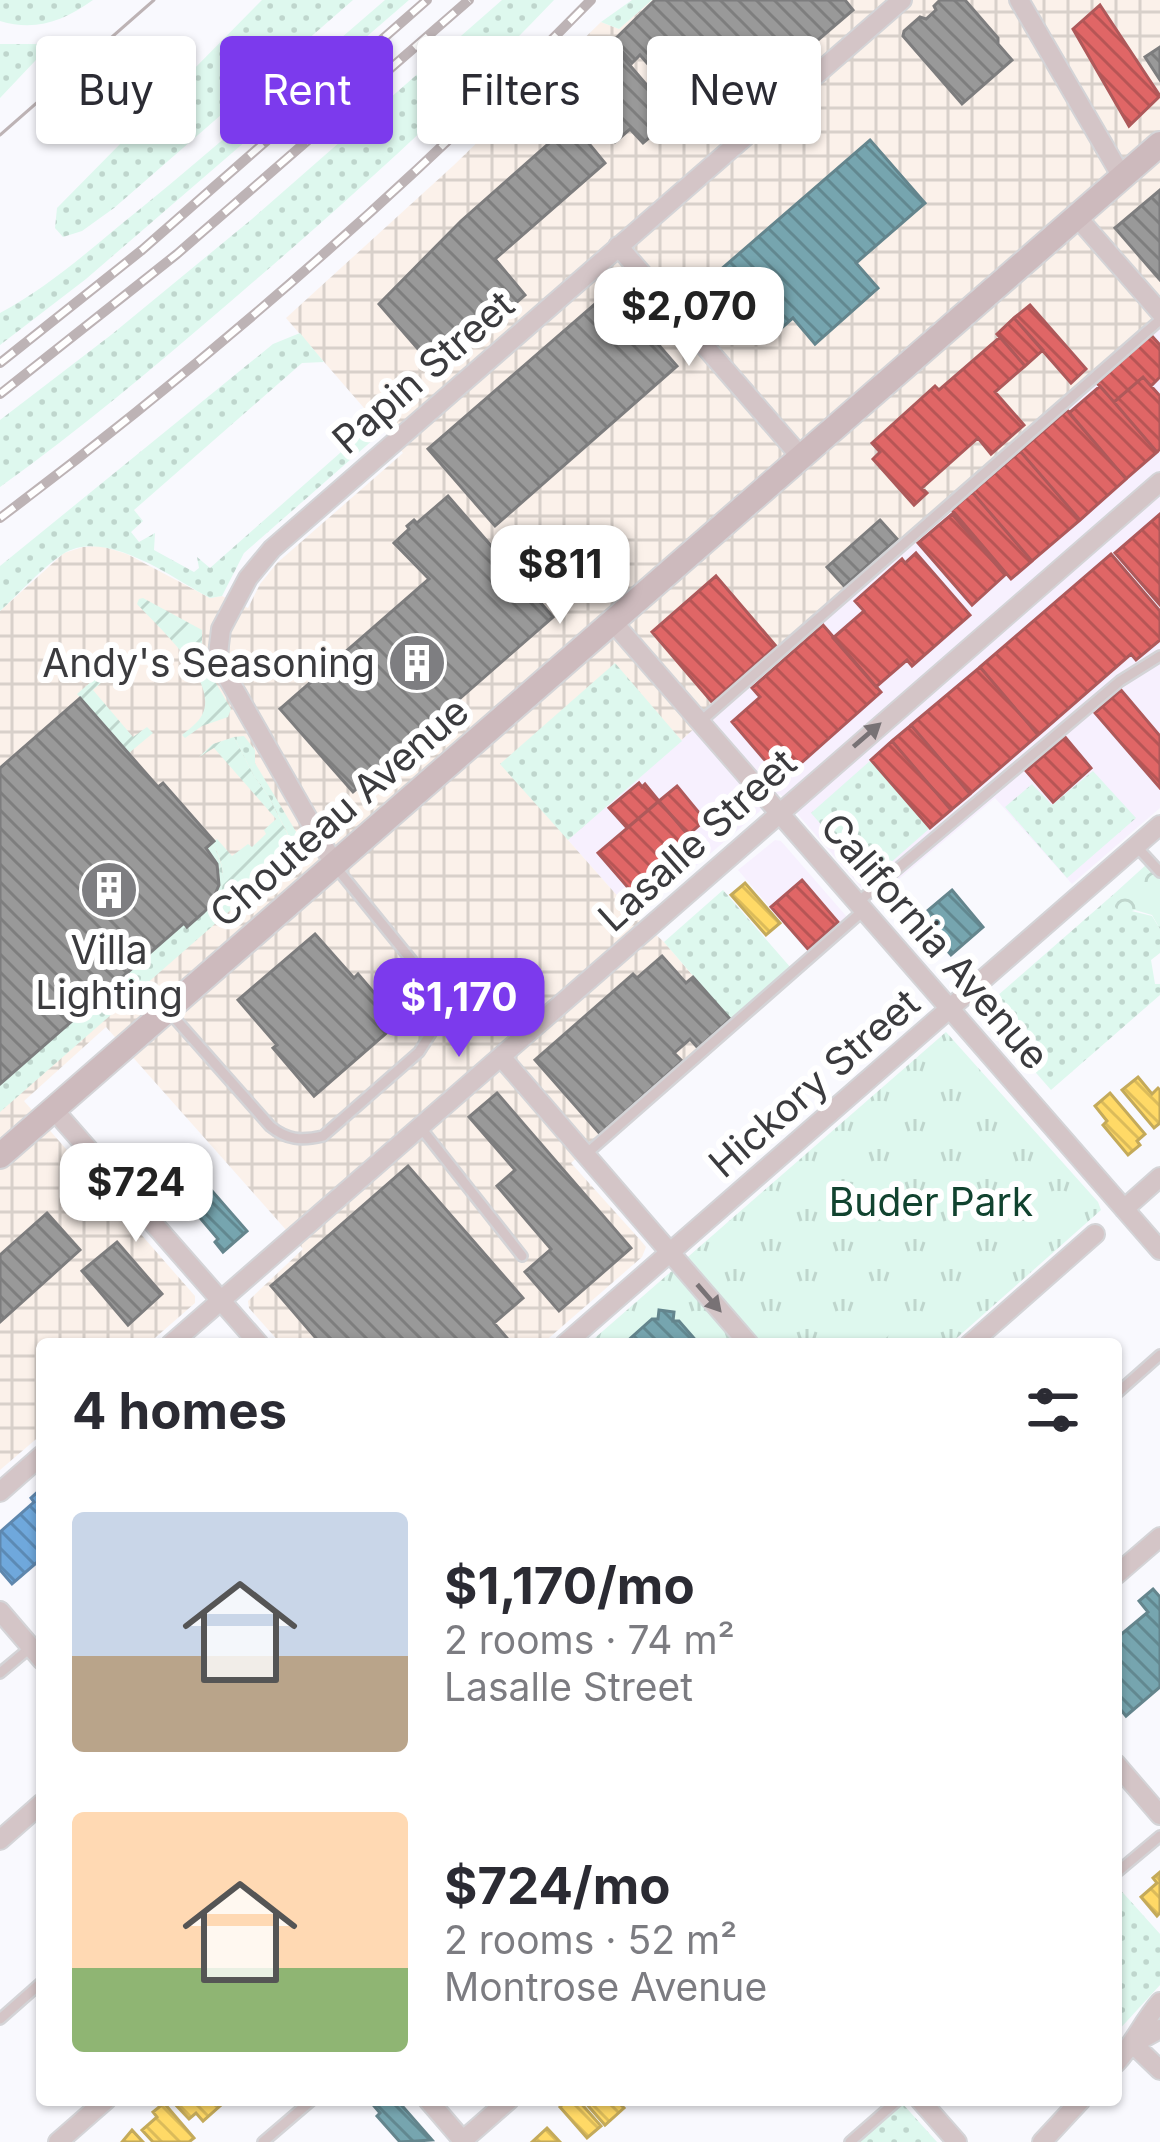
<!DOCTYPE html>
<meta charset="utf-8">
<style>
:root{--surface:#fff;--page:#f7f7f7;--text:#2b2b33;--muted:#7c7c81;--accent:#7c3aed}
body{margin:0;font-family:Inter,sans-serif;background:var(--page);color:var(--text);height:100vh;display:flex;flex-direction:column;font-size:45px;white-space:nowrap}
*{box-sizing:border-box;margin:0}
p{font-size:39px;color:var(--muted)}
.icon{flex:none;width:66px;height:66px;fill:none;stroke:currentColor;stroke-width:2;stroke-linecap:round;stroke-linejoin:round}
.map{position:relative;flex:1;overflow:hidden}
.panel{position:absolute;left:36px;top:1338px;width:1086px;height:768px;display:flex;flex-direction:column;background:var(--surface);border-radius:12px;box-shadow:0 3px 9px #0004}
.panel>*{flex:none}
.banner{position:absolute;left:36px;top:36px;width:1089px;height:108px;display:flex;gap:24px}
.price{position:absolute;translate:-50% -102px;padding:0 27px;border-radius:24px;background:#fff;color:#222;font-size:39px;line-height:78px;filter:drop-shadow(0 3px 6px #0008)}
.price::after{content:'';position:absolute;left:50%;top:72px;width:36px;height:27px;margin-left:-18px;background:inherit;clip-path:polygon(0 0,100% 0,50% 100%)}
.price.current{background:var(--accent);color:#fff}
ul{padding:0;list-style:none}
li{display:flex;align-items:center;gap:36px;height:300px;padding:0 36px}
li span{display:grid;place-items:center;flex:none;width:336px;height:240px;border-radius:12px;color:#555}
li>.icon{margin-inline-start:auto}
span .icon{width:144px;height:144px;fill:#fffc;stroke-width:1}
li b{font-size:51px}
h2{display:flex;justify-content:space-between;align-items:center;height:144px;padding:0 36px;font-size:51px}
.tag{padding:0 42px;border-radius:12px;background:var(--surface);box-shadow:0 3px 9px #0004;font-size:42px;line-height:108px}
.tag.current{background:var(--accent);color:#fff}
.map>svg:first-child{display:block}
</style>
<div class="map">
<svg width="1160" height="2142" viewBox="0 0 1160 2142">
<defs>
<pattern id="industrial-grid" width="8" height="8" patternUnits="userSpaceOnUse" patternTransform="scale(3)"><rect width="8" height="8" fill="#fbf1ea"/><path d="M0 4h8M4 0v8" fill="none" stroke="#d8d0ca"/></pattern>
<pattern id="grass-dots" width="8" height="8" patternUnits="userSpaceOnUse" patternTransform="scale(3)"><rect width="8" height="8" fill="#def8ee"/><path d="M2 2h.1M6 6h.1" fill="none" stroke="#bfd6cd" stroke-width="1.8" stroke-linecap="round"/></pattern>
<pattern id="forest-crowns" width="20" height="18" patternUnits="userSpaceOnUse" patternTransform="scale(3)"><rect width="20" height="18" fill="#def8ee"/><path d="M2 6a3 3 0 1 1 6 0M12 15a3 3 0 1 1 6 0" fill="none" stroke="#bfd6cd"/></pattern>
<pattern id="park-tufts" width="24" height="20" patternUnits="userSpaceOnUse" patternTransform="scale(3)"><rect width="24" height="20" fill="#def8ee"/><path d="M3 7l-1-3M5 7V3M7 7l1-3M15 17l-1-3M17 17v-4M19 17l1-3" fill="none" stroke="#bfd6cd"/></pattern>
<pattern id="garden-furrows" width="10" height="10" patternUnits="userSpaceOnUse" patternTransform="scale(3)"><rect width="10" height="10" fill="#def8ee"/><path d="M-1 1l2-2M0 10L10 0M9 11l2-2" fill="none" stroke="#bfd6cd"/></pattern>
<pattern id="homes-back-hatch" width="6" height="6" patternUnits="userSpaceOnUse" patternTransform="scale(3)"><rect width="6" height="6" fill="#ffd966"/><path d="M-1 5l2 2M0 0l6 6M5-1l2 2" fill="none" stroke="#dbbb5a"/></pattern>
<pattern id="shops-back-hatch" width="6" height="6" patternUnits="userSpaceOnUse" patternTransform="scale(3)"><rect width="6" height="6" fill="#e06666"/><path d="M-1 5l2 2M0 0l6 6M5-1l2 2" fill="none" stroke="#b75555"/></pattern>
<pattern id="schools-back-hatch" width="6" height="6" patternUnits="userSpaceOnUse" patternTransform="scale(3)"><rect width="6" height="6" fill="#6fa8dc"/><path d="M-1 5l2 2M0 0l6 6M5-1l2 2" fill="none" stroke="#5c8ab4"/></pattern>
<pattern id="public-back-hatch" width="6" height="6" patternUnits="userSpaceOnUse" patternTransform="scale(3)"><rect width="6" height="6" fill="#76a5af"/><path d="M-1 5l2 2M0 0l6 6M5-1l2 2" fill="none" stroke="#628890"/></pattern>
<pattern id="industry-back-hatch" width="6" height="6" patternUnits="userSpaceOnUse" patternTransform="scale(3)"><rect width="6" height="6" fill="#999"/><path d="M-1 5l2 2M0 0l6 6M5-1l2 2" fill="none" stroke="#7e7e7e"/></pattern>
</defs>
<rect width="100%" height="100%" fill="#f9f9fe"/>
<!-- commercial -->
<path fill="#f7f0fe" d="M1160 318V808L1072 884 995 798 873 901 780 794 636 917 568 840Z
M775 840 781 841 847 917 808 952 738 870Z"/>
<!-- industrial -->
<path fill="url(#industrial-grid)" d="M652 0H1160V318L568 840 636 917 664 942 731 1020 571 1163 642 1242 646 1247 642 1257 542 1344H281L249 1308 248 1301 303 1249 106 1027 24 1101 195 1296V1303L148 1344H42V1434L0 1470V611L64 553 83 547 101 546 127 554 210 598 222 596 248 608 260 584 277 563 403 453 286 318 454 165 601 22 619 29Z"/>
<!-- grass -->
<path fill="url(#grass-dots)" d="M0 0H93C63 21 36 32 0 21Z
M262 0H353L114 208 82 231 63 237 55 228 57 208Z
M385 0H409L86 279 0 345V313C51 286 95 245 140 209 223 141 304 70 385 0Z
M502 0H554C452 107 342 206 230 302 155 366 80 430 0 487V420L111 335 252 219Z
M632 0H652L619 29 601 22Z
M51 41 52 43 0 98V44H36Z
M300 333 324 362 302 363 134 510 143 521 131 532 139 542 155 533 154 550 194 572 199 568 197 557 210 568 375 422 383 431 244 553 222 596 210 598C172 578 105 527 63 554 40 569 20 593 0 611V566L273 344Z
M615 663 682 741 568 840 500 764Z
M244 736 255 750V763L301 840 289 859 0 1112V1084L184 923 187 926C216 903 232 882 206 848L212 843C225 866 227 884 216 908L289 845 291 840 269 797 254 776 234 737Z
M871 760 930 828 870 881 811 813Z
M1093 771 1136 818 1067 878 1005 807 1032 784 1052 805Z
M723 890 791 968 731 1020 664 942Z
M1115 893V907L1152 916 1160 929V953L1151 960 1155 984H1160V995L1051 1090 981 1010Z
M1116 1885 1160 1934V1985L1116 2033Z
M902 2103 937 2142H858Z"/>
<!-- forest -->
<path fill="url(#forest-crowns)" d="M1147 864 1160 878V929L1152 915 1135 910 1122 914 1115 907V893Z"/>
<!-- park -->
<path fill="url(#park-tufts)" d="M946 1032 1098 1202 1101 1210 950 1344H772L766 1338 758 1344H588Z"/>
<!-- garden -->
<path fill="url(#garden-furrows)" d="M143 598 202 630V654L207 668 231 709 228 717 202 726 185 738 182 735C189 729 198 723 202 715 220 681 158 627 137 604L139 599Z
M99 675 104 680 93 690 133 737 147 727 153 733 129 753 77 694Z
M234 737 254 776 269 797 291 841 214 912C226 886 227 868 212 843L217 839 232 856 248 844 252 847 266 834 264 830 276 819 214 748 199 757 213 744Z"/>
<!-- pitch -->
<path fill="#def8ee" d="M886 1290 910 1317 879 1344H845L836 1333Z"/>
<!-- homes -->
<path fill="url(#homes-back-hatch)" stroke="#c4aa5a" stroke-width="3" d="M745 883 780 923 766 935 731 895Z
M1138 1077 1152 1094 1158 1088 1160 1090V1123L1154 1128 1122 1090Z
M1110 1093 1145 1134 1137 1141 1140 1145 1128 1155 1103 1125 1107 1121 1095 1106Z
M1160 1872V1913L1157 1916 1141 1897 1157 1883 1153 1878Z
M175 2100H217L221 2105 203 2121 196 2113 189 2119 173 2102Z
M567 2100H578L601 2126 587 2138 560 2107Z
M583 2100H616L624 2108 605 2125Z
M164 2103 194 2138 189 2142H153L142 2130 157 2117 153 2112Z
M547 2128 560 2142H532Z
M132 2130 143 2142H122Z"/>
<!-- shops -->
<path fill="url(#shops-back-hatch)" stroke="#ae595a" stroke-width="3" d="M1100 5 1160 96 1129 126 1073 29Z
M1030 305 1086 369 1071 383 1014 318Z
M1014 318 1043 350 1025 366 997 334Z
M1151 335 1160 345V377L1151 386 1143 377 1114 402 1097 383Z
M1000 337 1025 366 995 392 1024 425 991 454 978 438 922 488 927 493 914 505 873 459 880 452 872 443 935 386 939 390Z
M1143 377 1160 396V449L1157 452 1114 402Z
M1100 386 1157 452 1126 479 1069 413Z
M1067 410 1126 479 1080 520 1020 451Z
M1020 451 1080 520 1032 561 972 492Z
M972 492 1032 561 1011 579 952 510Z
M952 514 1005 575 972 605 918 543Z
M1160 514V605L1115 553Z
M916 553 970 615 912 666 907 660 876 687 833 638 864 611 855 601 902 559 905 563Z
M1111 554 1160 611V640L1136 660 1131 654 1038 735 980 667Z
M716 576 776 646 712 702 652 632Z
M823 625 881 692 782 780 732 722 760 697 752 688Z
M980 667 1038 735 970 794 911 725Z
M1121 690 1160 736V788L1095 713Z
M911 725 970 794 951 810 892 741Z
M1065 737 1091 768 1053 802 1026 771Z
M892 741 951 810 930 828 871 760Z
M639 783 642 787 645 784 659 801 627 828 609 808Z
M677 786 705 820 688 835 659 801Z
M659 801 698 846 637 898 598 853Z
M802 880 838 922 808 949 771 907Z"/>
<!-- schools -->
<path fill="url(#schools-back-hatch)" stroke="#5f87ad" stroke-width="3" d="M42 1488V1558L12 1584 0 1570V1532L34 1502 31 1498Z"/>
<!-- public -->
<path fill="url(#public-back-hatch)" stroke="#64858d" stroke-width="3" d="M870 140 925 203 856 263 878 288 815 344 793 318 767 341 711 278Z
M952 890 983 927 951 955 919 918Z
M192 1168 247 1231 223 1252 215 1242 218 1239 190 1206 183 1213 165 1192Z
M659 1310 674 1312 673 1321H679L699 1344H624L652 1319H658Z
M1153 1589 1160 1597V1687L1126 1716 1116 1704V1634L1118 1637 1148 1612 1139 1601Z
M369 2100H397L432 2140 400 2142 377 2116 380 2113Z"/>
<!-- industry -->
<path fill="url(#industry-back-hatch)" stroke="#7d7d7e" stroke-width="3" d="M655 0H845L853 10 769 82 745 54 704 89 674 55 655 72 640 55 632 63 613 41Z
M940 0H965L998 38V44L1012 60 962 104 903 36 904 31 920 17 926 19 936 10 934 6Z
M610 42 674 117 643 143 630 129 615 142 606 130 620 118 578 70Z
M1160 47V80L1145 57Z
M572 123 605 163 495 259 525 295 437 371 379 304 461 221Z
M1160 190V280L1115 228Z
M611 290 677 366 495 526 428 449Z
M448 496 553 617 353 792 280 709 429 579 394 543 409 529 407 526 414 520 417 523Z
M880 520 897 539 844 586 827 567Z
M80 698 158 787 163 783 214 841 206 848 217 864 219 885 210 906 203 913 187 927 184 923 0 1084V768Z
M315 934 354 978 358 974 399 1022 314 1096 273 1048 277 1045 238 1000Z
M662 956 686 983 693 977 730 1019 698 1048 690 1039 674 1053 682 1061 600 1134 535 1060 633 974 637 978Z
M497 1093 631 1248 559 1311 525 1272 551 1249 497 1186 515 1170 469 1117Z
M408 1166 523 1298 494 1323 512 1344H321L271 1286Z
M47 1213 80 1250 0 1322V1255Z
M117 1242 162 1294 128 1325 82 1271Z"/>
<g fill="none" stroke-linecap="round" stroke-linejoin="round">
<defs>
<path id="lane" d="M700 722 1160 320
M1136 846 1160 872
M857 903 1120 681 1160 656
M171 1014 270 1126C287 1140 301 1141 323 1136L419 1052 433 1030 435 1001 426 978 335 866
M421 1128 522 1256
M585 1155 864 910
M1116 1394 1160 1355
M0 1673 31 1647
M1116 1873 1160 1836
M0 2019 42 1982
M263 2142 312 2100
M850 2142 898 2100"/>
<path id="street" d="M1019 0 1122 177
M1077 217 1160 312
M618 246 801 457
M612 621 1160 1250
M334 864 222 668 218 654 221 629 248 578 272 549 902 0
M502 1058 749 1344
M54 1110 259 1344
M1124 1209 1160 1177
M171 1344 1160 482
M565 1344 1160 825
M970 1344 1095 1234
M0 1492 42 1455
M1116 1575 1160 1537
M0 1611 42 1660
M1116 1764 1160 1815
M0 1840 42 1803
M1133 2044 1160 2070
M1133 2044 1160 2029
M1116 2063C1134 2044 1143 2021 1160 2002
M428 2100 464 2142
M920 2100 957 2142
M58 2142 106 2100
M461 2142 509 2100
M1042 2142 1081 2100"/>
<path id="secondary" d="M0 1156 1160 144"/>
</defs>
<!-- lane casing -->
<use href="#lane" stroke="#d4d4d7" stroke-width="14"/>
<!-- street casing -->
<use href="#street" stroke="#d4d4d7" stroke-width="22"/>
<!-- secondary casing -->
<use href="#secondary" stroke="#d4d4d7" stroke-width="28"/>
<!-- lane -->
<use href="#lane" stroke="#d4c5c7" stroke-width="9"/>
<!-- street -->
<use href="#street" stroke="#d4c5c7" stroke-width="18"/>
<!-- secondary -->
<use href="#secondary" stroke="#cdbabd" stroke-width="24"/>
<!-- tram -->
<path stroke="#bdb3b5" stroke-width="3" d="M0 135 154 0"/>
<defs>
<path id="rail" d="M0 363 142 250 427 0
M0 394 177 254 469 0
M0 518C210 360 407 188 591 0"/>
</defs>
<!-- rail casing -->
<use href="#rail" stroke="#bdb3b5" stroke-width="10"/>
<!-- rail -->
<use href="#rail" stroke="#fff" stroke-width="6" stroke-dasharray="18" stroke-linecap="butt"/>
</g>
<!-- one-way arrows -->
<defs><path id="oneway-solid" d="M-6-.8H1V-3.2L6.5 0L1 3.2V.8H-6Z" transform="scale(3)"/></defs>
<g fill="#787275">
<use href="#oneway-solid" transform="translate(867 735) rotate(-41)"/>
<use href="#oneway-solid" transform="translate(709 1298) rotate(49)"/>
</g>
<!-- icons -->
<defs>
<symbol id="building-disc" viewBox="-11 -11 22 22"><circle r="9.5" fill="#7e7e81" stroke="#fff"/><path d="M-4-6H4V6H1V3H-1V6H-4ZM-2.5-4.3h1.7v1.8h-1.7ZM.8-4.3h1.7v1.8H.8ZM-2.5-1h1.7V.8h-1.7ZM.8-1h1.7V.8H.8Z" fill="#fff"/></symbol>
</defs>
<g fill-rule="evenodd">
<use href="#building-disc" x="384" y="630" width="66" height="66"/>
<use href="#building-disc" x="76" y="857" width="66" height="66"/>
</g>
<g text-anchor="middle" stroke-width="12" stroke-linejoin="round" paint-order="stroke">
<!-- street labels -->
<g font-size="39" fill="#3b3b3e" stroke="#fff">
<text transform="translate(423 372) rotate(-41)" y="14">Papin Street</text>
<text transform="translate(339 812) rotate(-41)" y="14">Chouteau Avenue</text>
<text transform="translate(697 840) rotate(-42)" y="14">Lasalle Street</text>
<text transform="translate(935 941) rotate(49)" y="14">California Avenue</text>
<text transform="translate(814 1083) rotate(-41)" y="14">Hickory Street</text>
</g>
<!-- poi labels -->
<g font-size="39" fill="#3b3b3e" stroke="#fff" text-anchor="end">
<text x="375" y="677">Andy's Seasoning</text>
<text x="109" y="964" text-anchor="middle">Villa<tspan x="109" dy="45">Lighting</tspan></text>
</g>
<!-- park labels -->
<g font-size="39" fill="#11432f" stroke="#fff">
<text x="931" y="1216">Buder Park</text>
</g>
</g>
</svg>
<b class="price" style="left:689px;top:369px">$2,070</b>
<b class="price" style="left:560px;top:627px">$811</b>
<b class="price current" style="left:459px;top:1060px">$1,170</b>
<b class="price" style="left:136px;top:1245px">$724</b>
<div class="banner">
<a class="tag">Buy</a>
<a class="tag current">Rent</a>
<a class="tag">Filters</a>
<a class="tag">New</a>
</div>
<section class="panel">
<h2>4 homes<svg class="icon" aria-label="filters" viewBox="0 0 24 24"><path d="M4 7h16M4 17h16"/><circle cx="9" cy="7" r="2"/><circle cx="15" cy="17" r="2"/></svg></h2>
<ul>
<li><span style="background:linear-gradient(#c9d6e8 60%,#b9a48a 0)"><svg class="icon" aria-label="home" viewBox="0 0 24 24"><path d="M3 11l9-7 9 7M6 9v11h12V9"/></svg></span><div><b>$1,170/mo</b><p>2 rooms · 74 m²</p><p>Lasalle Street</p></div></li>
<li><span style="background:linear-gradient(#ffd9b3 65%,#8fb573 0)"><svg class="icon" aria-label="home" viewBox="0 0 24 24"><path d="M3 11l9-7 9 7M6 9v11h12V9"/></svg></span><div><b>$724/mo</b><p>2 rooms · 52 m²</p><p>Montrose Avenue</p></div></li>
</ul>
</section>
</div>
